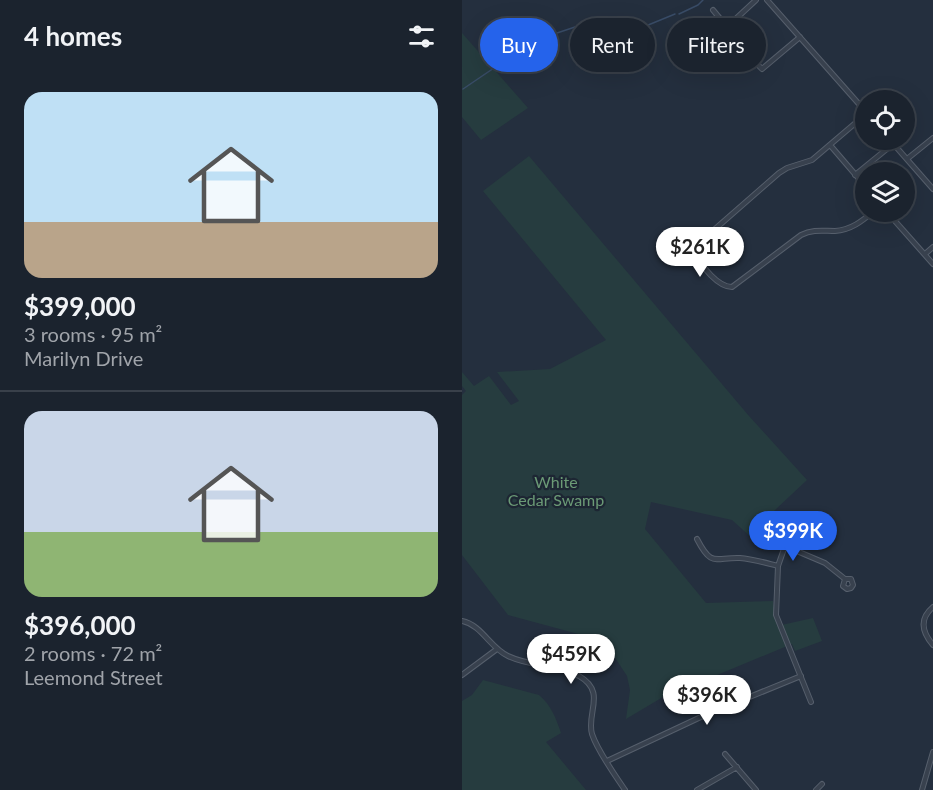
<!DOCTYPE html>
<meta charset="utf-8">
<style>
:root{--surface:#1b232e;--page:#242b36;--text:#f1f3f6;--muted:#a0a4aa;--line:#39404a;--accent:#2563eb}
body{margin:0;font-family:Lato,sans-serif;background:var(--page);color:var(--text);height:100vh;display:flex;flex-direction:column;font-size:22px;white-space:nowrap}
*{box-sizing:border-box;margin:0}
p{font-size:20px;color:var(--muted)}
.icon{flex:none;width:33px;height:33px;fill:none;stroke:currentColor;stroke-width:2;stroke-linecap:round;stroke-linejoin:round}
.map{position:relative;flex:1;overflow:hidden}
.panel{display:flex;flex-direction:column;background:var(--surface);width:462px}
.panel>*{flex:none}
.top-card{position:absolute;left:18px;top:18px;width:363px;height:54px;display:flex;gap:12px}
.buttons{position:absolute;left:393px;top:90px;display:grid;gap:12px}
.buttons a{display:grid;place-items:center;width:60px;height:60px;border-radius:50%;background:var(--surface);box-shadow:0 6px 24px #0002,0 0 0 2px var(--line);font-size:30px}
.price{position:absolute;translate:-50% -51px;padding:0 14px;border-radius:21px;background:#fff;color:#222;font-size:20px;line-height:39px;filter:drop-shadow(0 2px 3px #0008)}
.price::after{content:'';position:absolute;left:50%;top:36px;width:18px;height:14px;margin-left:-9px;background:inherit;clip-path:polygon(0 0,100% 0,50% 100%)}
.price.on{background:var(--accent);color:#fff}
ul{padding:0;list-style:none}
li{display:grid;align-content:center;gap:12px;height:318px;padding:0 24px}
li+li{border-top:2px solid var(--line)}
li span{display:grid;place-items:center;height:186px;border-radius:18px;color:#555}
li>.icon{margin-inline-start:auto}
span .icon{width:108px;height:108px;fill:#fffc;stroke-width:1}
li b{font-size:26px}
h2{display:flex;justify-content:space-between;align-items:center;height:72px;padding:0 24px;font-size:26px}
.tag{padding:0 21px;border-radius:27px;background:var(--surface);box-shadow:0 6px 24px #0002,0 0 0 2px var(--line);font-size:21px;line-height:54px}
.tag.on{background:var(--accent);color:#fff}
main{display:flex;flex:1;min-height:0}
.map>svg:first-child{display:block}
</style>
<main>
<section class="panel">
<h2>4 homes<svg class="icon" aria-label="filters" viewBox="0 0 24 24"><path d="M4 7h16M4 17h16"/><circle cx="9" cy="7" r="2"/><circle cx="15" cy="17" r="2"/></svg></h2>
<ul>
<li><span style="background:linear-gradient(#bfe0f5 70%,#b9a48a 0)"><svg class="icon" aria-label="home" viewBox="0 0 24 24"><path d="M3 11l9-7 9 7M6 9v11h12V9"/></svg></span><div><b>$399,000</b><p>3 rooms · 95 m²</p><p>Marilyn Drive</p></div></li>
<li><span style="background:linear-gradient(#c9d6e8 65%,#8fb573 0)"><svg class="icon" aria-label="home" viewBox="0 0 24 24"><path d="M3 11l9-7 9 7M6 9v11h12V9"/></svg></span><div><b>$396,000</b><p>2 rooms · 72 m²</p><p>Leemond Street</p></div></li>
</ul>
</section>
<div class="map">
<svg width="471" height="790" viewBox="0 0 471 790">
<rect width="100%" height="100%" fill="#242f3e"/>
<!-- green -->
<path fill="#263c3f" d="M0 33 66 108 19 140 0 117Z
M67 156 287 416 345 480 313 510 291 539 270 520 189 502 183 529 244 603 311 601 315 626 351 618 360 641 333 651 330 644 224 688 206 694 164 719 168 690 165 676 142 641 46 615 0 555V395L4 391 0 386V372L12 386 27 376 49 405 57 401 35 372 88 369 144 340 21 191Z
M21 680 77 695C89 705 94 718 99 733L84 742 124 790H0V701L10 695Z"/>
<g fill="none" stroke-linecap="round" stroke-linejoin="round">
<!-- stream -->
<path stroke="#394c67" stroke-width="1.5" d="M217 14 236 5 241 0
M1 89 60 49 92 34 119 25 131 26 150 17 163 18 174 30 213 14"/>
<defs>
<path id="minor" d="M305 0 404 112
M251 10 265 27 294 0
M292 61 300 69 338 37
M404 114 350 160 325 168 317 173 237 243 235 255C240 267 256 287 270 287L339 235C351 229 361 231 373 231 389 230 400 221 411 212
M428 140 471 189
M368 145 404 187
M445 159 471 138
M393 175 431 144
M425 212 471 264
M463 254 471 247
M305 528 323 546 363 563 383 579H389L391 585 389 588 385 589 381 586 383 579
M235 539C250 568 253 557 278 558 291 559 304 563 316 566
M323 546 316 566 314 615 349 702
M471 607C457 619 460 632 471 645
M0 621C20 625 28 648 46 656 69 667 94 664 117 676 145 692 124 713 130 734 136 752 153 775 163 790
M0 675 35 649
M263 754 294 790
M145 761 241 716 339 676
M235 790 275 767
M354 790 360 784
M460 790 471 752"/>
</defs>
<!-- minor casing -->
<use href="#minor" stroke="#565f6c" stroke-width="6"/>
<!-- minor -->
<use href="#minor" stroke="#38414e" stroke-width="4"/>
</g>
<g text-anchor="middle" stroke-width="4.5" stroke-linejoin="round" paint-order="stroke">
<!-- park labels -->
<g font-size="16" fill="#6b9a76" stroke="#1d2633">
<text x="94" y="488">White<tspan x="94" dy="18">Cedar Swamp</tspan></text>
</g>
</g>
</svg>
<div class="buttons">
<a><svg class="icon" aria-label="locate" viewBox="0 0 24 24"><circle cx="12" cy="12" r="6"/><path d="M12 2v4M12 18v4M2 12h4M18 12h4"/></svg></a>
<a><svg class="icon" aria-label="layers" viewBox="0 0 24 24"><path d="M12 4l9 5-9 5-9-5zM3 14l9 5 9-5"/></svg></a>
</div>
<b class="price" style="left:238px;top:278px">$261K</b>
<b class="price on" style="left:331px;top:562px">$399K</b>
<b class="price" style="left:109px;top:685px">$459K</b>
<b class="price" style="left:245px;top:726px">$396K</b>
<div class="top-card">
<a class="tag on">Buy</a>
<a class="tag">Rent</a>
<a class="tag">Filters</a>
</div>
</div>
</main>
